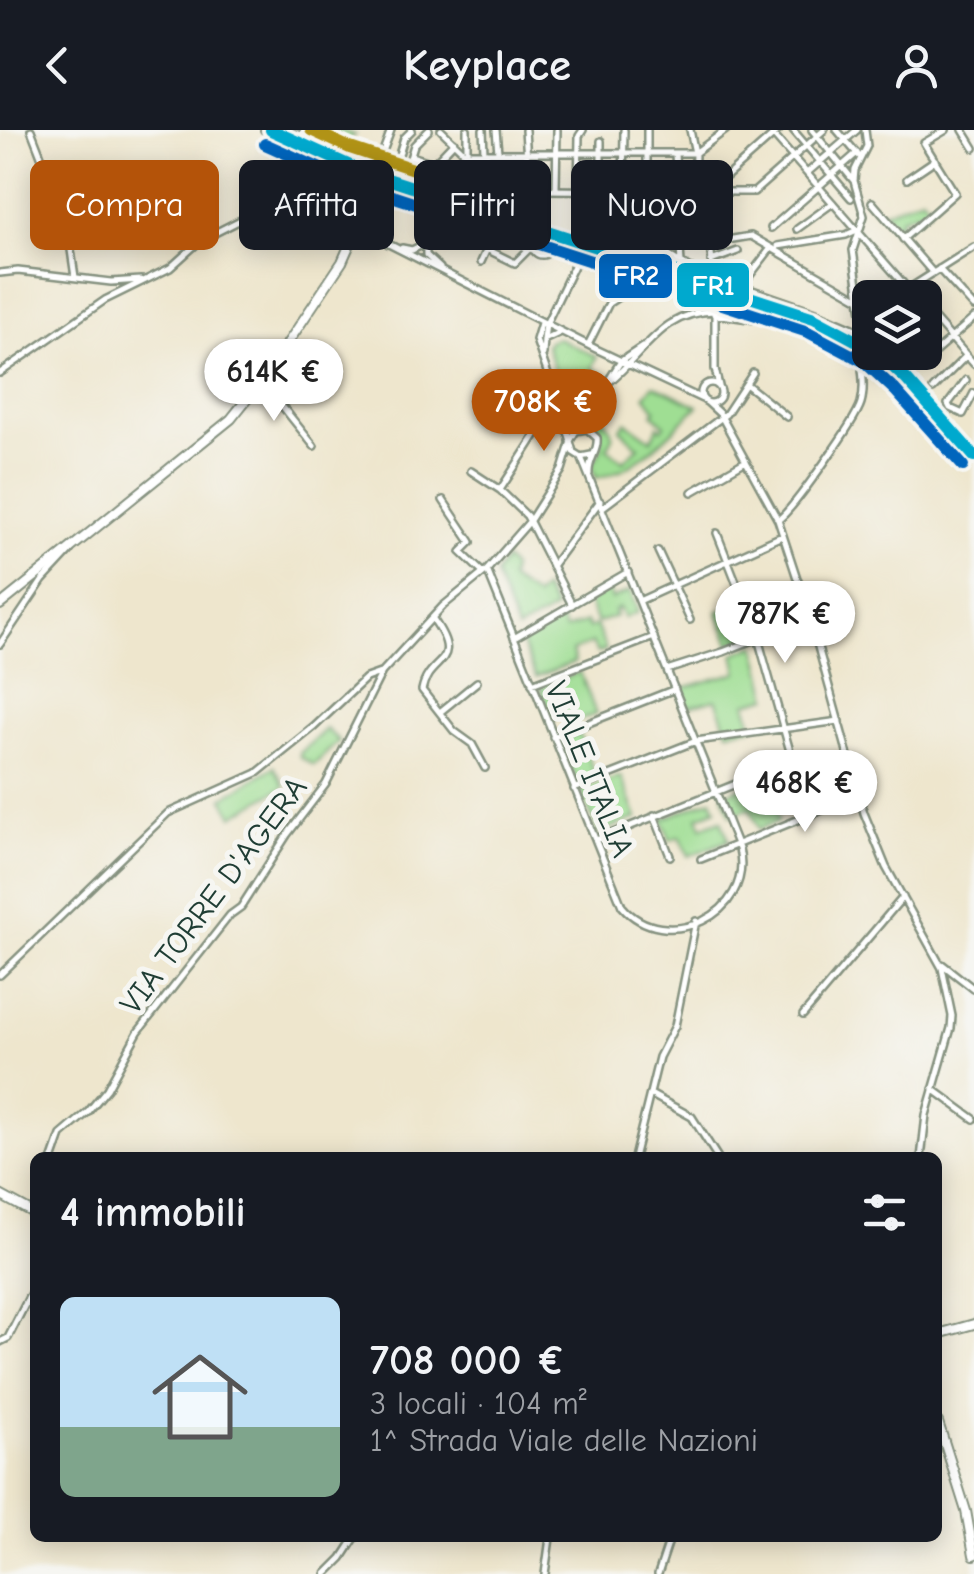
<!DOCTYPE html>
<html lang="it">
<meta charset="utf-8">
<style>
:root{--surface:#171b24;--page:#242831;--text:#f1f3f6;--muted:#9ea1a6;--line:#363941;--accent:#b45309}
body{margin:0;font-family:"Comic Neue",sans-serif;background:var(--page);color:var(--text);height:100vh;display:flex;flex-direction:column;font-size:38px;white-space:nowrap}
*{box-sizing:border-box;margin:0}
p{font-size:32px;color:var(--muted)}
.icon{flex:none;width:55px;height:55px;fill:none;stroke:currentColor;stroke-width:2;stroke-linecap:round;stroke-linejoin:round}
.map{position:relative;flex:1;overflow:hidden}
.sheet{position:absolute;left:30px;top:1022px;width:912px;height:390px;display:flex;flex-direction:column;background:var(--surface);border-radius:15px;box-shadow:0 5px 25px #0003}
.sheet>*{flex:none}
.hud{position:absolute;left:30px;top:30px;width:915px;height:90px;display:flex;gap:20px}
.tools{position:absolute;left:852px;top:150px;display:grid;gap:20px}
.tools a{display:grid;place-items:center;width:90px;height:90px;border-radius:15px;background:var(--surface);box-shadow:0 5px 25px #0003;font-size:50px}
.price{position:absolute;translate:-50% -85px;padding:0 22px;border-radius:35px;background:#fff;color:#222;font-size:32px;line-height:65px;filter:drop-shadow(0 2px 5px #0008)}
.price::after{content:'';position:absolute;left:50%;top:60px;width:30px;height:22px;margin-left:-15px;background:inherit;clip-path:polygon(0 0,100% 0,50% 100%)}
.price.active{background:var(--accent);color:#fff}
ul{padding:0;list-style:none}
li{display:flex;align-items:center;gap:30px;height:250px;padding:0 30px}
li+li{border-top:2px solid var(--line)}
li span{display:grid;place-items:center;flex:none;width:280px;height:200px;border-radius:15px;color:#555}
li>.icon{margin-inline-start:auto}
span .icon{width:120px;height:120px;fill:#fffc;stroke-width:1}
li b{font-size:42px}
h2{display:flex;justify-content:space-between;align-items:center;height:120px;padding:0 30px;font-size:42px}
.tag{padding:0 35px;border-radius:15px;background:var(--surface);box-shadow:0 5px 25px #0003;font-size:35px;line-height:90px}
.tag.active{background:var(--accent);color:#fff}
header{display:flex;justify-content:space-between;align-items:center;height:130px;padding:0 30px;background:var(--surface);font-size:45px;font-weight:700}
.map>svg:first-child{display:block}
</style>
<header><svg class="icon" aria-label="back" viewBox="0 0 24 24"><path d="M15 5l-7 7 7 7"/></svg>Keyplace<svg class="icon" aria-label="person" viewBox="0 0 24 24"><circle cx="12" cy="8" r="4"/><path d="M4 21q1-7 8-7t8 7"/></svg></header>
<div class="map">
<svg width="974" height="1444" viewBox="0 0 974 1444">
<rect width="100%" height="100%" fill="#f6f6f2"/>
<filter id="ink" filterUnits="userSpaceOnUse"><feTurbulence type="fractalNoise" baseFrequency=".01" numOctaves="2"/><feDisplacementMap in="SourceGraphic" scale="20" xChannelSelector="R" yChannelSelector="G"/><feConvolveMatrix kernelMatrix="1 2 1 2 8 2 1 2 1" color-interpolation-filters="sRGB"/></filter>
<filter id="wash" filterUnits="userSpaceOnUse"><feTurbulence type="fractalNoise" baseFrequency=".0048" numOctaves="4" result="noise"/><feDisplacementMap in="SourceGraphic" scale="40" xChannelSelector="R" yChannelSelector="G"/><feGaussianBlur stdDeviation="2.25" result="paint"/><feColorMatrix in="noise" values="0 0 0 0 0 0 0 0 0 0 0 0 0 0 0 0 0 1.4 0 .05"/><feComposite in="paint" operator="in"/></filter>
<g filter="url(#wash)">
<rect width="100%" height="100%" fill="#eee6cd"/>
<!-- green -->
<path fill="#9fde93" stroke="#5f8e64" stroke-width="2.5" d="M310 0H339L355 5 339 16 313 5Z
M322 61 355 71 350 88 317 78Z
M922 67 930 78 900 88 901 92 897 96 883 82Z
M558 208 597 227 592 238 606 246 597 261 563 244 559 253 546 215 550 210Z
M560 255 591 272 581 287 572 285Z
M654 255 698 276C667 305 639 340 596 348L591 334C606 320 604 306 593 291L597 283C610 295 618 304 607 318L623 331 639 317 620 299 626 292 652 310 658 296 661 299 665 295 653 284 656 280 645 265Z
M505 430 512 438 510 450 536 467 543 459 555 479 517 500 495 445Z
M608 459 612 469 630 461 638 482 624 488 619 478 614 481 616 486 597 493 588 472Z
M738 474 750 506 730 514 718 482Z
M560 488 565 500 586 492 589 498 596 495 606 520 597 523 592 513 572 521 575 532 536 547 521 512Z
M756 515 769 567 746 573 753 597 728 601 716 569 688 577 680 559 738 542 734 524Z
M580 542 596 584 575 592 571 582 553 589 540 558Z
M326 599 339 611 314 635 300 627V623Z
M579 603 595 644 577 652 560 610Z
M274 637 285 656 233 686 223 668Z
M621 646 637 688 598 703 581 661Z
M752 653 760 674 795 663 798 672 775 679 779 691 759 699 750 678 731 685 723 665Z
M712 669 716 679 698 687 702 697 721 690 729 710 689 726 680 706 670 710 662 689Z"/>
</g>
<g filter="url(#ink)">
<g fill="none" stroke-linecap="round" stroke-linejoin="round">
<!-- minor-tunnel -->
<path stroke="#c5c4ae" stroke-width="5" stroke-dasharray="5 2.5" stroke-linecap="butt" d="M400 44 407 48 415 64"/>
<defs>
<path id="minor" d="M31 0 67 93 75 147
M264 0 319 28 409 60
M441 0 500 57
M467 0V22
M483 0 484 22
M496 0 498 22
M525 0 529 59
M647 0V113L691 139 816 182 865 203
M690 0 695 23 694 61
M769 0 916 168
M793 0 851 68
M812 0 854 51
M837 0 859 26
M963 0 974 18
M288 1C313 11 355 42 381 36L451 59 738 62H754L824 0
M302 3 379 32 381 36
M466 23H695L726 0
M675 24 681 134
M411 26 434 33
M379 32 391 0
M394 41 404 8 412 0
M807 43 857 0
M405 45 414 15 429 0
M372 49 357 98 596 219 702 269
M907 49 935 30
M429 52 434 33 454 12
M556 59 557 0
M578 59 579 6 583 0
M601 59V11
M623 60 624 0
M703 61 715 155V239L719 256
M710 61 779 0
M415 64 425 92 426 125 440 138
M277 71 355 106
M872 72 933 143
M502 93 685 151 691 159 696 181
M771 98 857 23
M797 99 833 73
M533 116a9 9 0 1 1 18 0a9 9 0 1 1-18 0Z
M903 109 955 63 924 13 946 0
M472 112 515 133 534 114
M650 114 709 113 751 106 860 169
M778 116 846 105 857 100
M402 118 412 120 420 116
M711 131 738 121
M481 132 487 119
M939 139 962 164
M0 143 18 141 111 152 141 150
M741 157 771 118
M908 159 974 117
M964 166 974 177
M925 178 974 234
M714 184 763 191
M541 193 536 210 570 308
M865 203 853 120 864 86 854 51 855 40 867 16 865 0
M544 210 546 194 582 119
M588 215 609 173 638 154 644 138
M934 223 974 188
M543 224 544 210 561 202
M0 243 105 170 170 138 201 110 343 38
M966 250 948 274 950 278 963 284 974 263
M262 251 314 316
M609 252C646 222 661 182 714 181
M701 263a10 10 0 1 1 20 0a10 10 0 1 1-20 0Z
M746 254 787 287
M933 259 966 226
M707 272 720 284 778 390 810 488 864 683 886 737 942 838 952 886 951 898 926 985 921 1028
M565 279 582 295
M576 301 621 231 642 217
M471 341 500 360 527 386 572 475
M589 344C588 329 599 321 597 308L587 299 576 301 570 311 573 322 581 327 591 325
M500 360 558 270
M692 362 746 331
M443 370 471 412 461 422 483 443
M603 377 726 284 753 243
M778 390C792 381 856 290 861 273 866 256 861 234 859 217
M717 403 758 508 808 685
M658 421 690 490
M552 436 600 371
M487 440 622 776C664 826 755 785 739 719L581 327
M639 471 782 406
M433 489C466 536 429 525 422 560L454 601 472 614 485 638
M514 508 628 442
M0 514 43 450 70 421
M667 540 723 522 810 488
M532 554 654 507
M440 582 477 552
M553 607 675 559
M574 659 696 611 839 591
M654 685 670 726
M596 710 793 631
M701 729 859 665
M942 834 974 859
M0 845 168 683 257 643 314 597 366 548 380 543
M803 885 903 767
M933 959 974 989
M652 965 692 987 718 1028
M53 1028 61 1005 88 982 107 959 138 902 230 785 241 777 287 705 326 654 382 542 443 476 487 440 529 392 562 340 570 314
M634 1028 659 927 675 896 696 791
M0 1212 8 1208 35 1155
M326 1444 342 1428 355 1408
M545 1444 550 1408
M658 1444 670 1408"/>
<path id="major" d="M0 475 231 289 267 244 342 132 357 98
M0 1065 35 1084
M938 1204 974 1194
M938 1292 966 1381 974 1425"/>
</defs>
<!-- minor casing -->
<use href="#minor" stroke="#869280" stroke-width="10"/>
<!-- major casing -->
<use href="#major" stroke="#869280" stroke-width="12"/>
<!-- minor -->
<use href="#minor" stroke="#fff" stroke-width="5"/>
<!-- major -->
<use href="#major" stroke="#fff" stroke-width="8"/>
<defs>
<path id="rail-1" d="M271 0 357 39 814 188 870 218
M877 222 906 249 974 326"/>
<path id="rail-2" d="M265 14 352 53 808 202 863 231
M866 233 895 260 963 336"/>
<path id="rail-3" d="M311 0 350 18 539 81"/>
</defs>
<!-- rail-1 casing -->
<use href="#rail-1" stroke="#f6f6f2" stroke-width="20"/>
<!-- rail-2 casing -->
<use href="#rail-2" stroke="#f6f6f2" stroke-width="20"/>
<!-- rail-3 casing -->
<use href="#rail-3" stroke="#f6f6f2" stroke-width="20"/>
<!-- rail-1 -->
<use href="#rail-1" stroke="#00a9ce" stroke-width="12"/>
<!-- rail-2 -->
<use href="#rail-2" stroke="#0065bd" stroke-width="12"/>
<!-- rail-3 -->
<use href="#rail-3" stroke="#b19312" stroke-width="12"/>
</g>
</g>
<g text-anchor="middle" stroke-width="10" stroke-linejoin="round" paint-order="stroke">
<!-- street labels -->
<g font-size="32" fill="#1f3d34" stroke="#f6f6f2">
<text transform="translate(590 639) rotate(68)" y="11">VIALE ITALIA</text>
<text transform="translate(213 765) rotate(-53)" y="11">VIA TORRE D'AGERA</text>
</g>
</g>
<g stroke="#f6f6f2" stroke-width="4">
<rect x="597" y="122" width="77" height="48" rx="10" fill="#0065bd"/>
<rect x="675" y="131" width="76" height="48" rx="10" fill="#00a9ce"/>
</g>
<g font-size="28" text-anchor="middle" font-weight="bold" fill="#fff">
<text x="636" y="155">FR2</text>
<text x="713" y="165">FR1</text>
</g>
</svg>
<div class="tools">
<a><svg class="icon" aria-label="layers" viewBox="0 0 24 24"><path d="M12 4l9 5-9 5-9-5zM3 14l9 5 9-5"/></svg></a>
</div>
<b class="price" style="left:274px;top:294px">614K €</b>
<b class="price active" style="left:544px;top:324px">708K €</b>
<b class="price" style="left:785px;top:536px">787K €</b>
<b class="price" style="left:805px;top:705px">468K €</b>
<div class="hud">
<a class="tag active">Compra</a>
<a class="tag">Affitta</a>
<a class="tag">Filtri</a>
<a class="tag">Nuovo</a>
</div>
<section class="sheet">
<h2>4 immobili<svg class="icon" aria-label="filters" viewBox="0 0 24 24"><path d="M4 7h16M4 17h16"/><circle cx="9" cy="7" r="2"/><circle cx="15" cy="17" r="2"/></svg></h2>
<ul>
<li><span style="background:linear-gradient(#bfe0f5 65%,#7fa58c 0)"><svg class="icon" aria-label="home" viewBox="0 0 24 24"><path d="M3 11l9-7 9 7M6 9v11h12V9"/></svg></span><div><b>708 000 €</b><p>3 locali · 104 m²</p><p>1^ Strada Viale delle Nazioni</p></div></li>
</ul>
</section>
</div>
